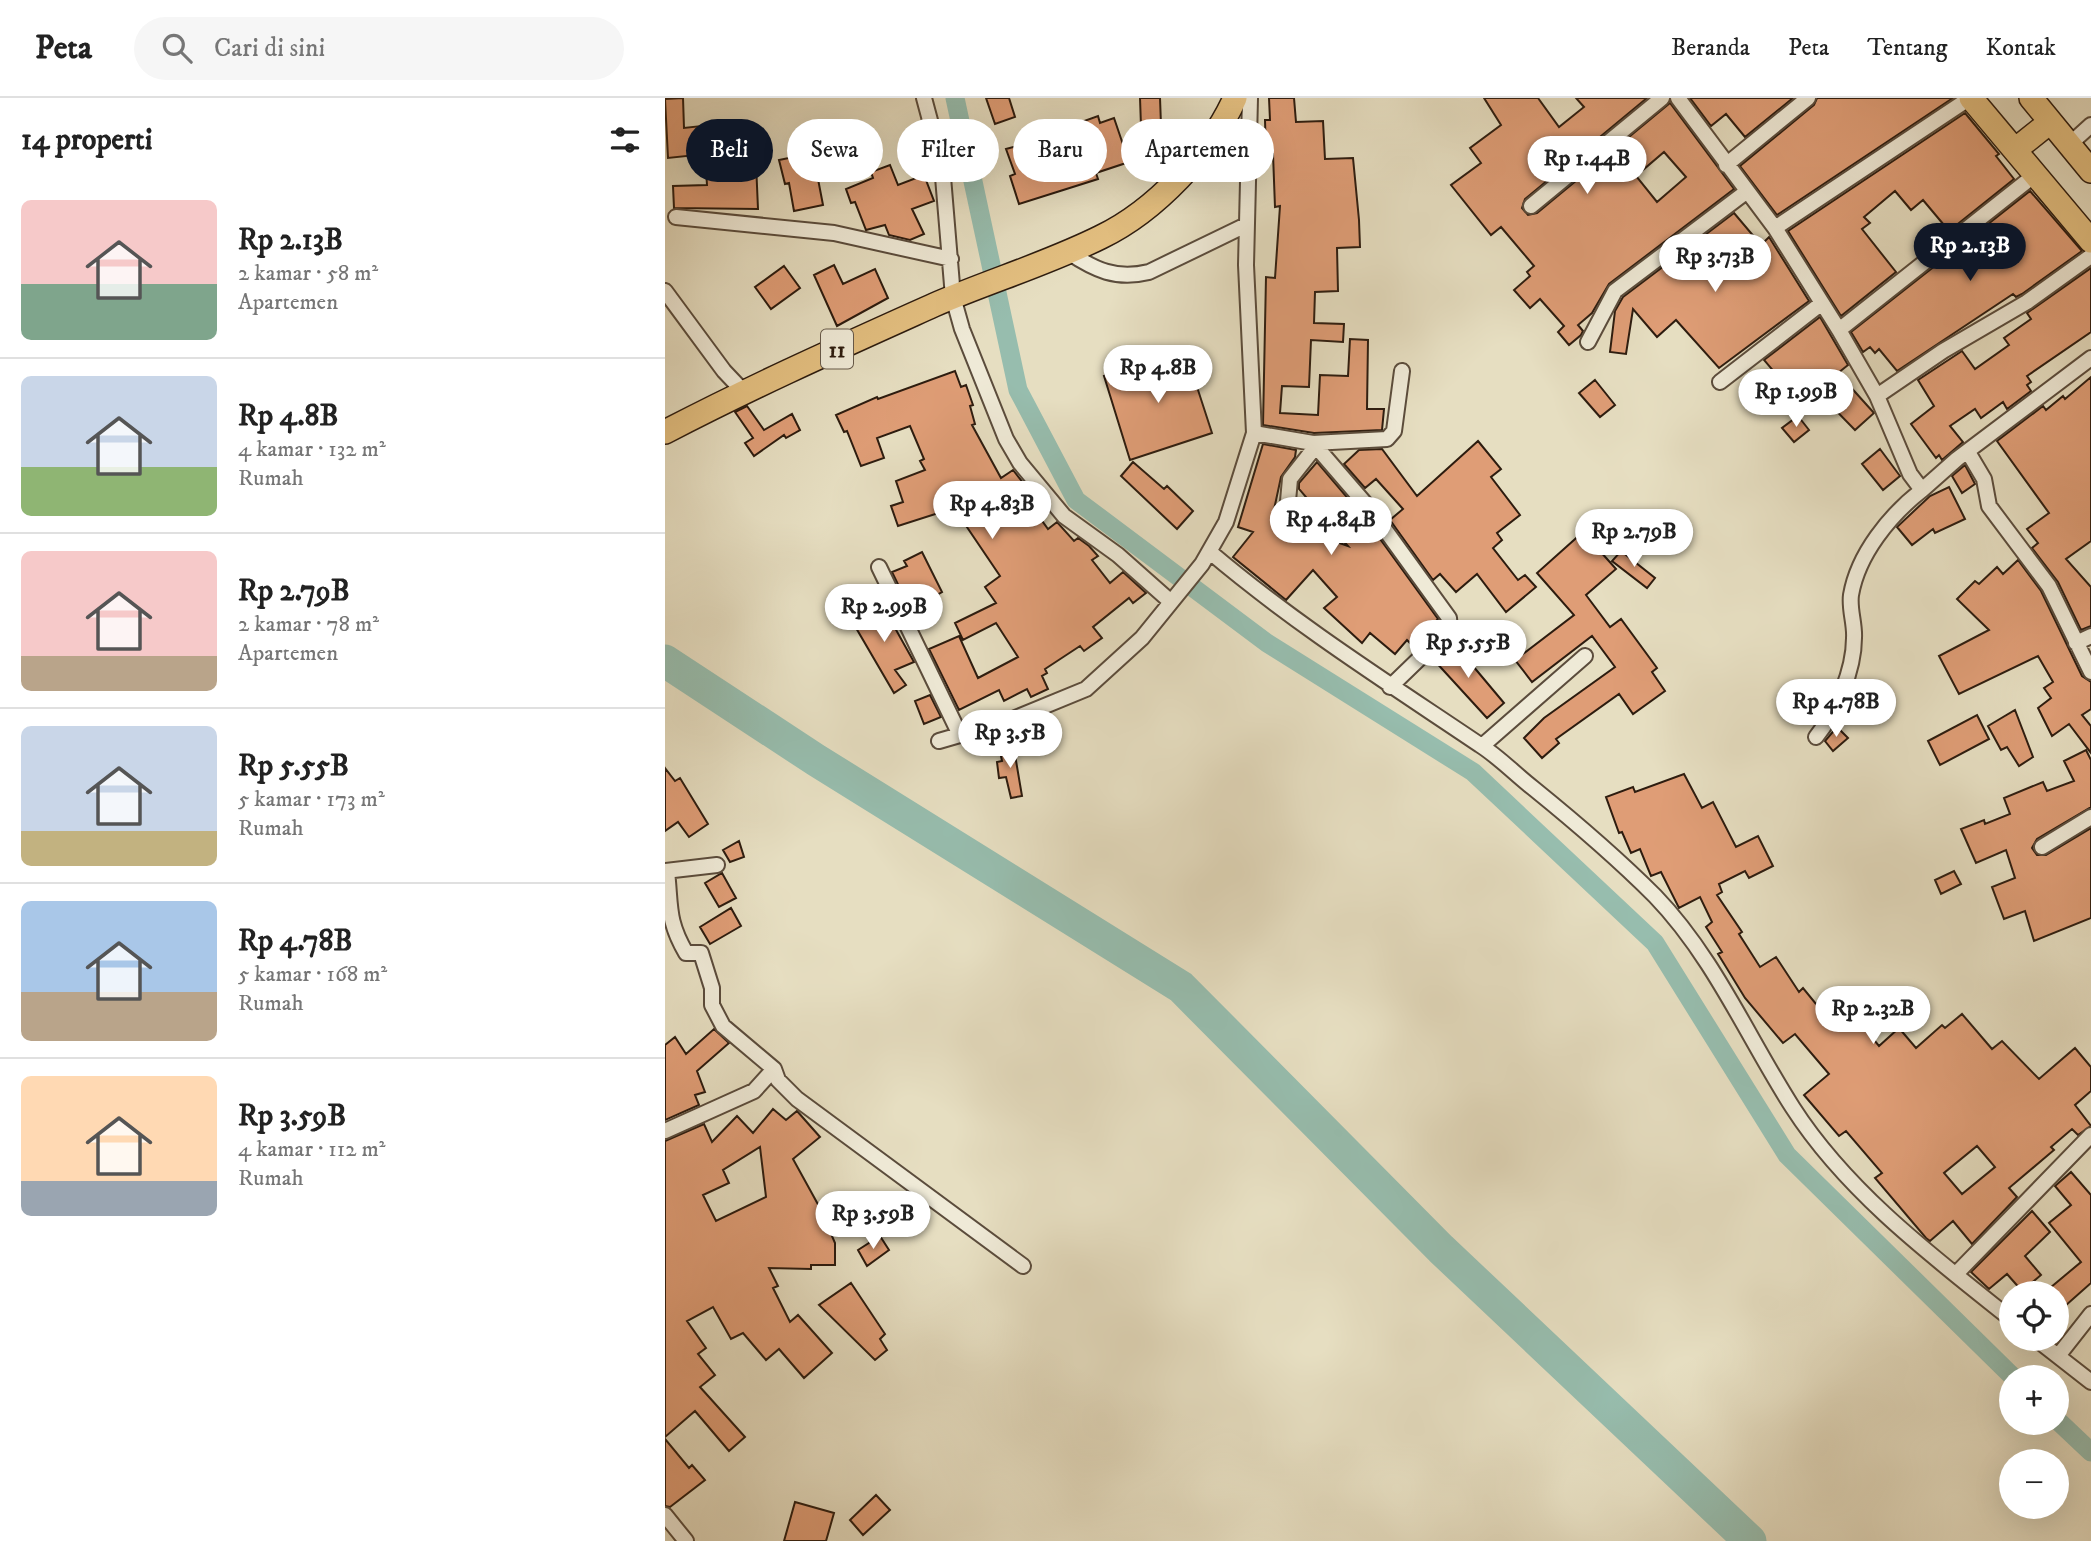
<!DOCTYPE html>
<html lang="id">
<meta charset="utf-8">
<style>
:root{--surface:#fff;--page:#f6f6f6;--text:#222;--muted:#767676;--line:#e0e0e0;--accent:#111827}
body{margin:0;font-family:"IM FELL DW Pica",serif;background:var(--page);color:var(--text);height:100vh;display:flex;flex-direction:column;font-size:26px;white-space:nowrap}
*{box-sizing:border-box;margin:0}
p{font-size:23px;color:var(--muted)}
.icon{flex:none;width:38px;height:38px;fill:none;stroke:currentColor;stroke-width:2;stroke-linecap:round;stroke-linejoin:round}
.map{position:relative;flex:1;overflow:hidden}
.sheet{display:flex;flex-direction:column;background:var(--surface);width:665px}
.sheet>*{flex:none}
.top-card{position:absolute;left:21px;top:21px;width:665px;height:63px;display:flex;gap:14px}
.buttons{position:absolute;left:1334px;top:1183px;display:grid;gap:14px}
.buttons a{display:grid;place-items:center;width:70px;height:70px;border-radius:50%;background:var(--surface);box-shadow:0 7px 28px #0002;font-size:35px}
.price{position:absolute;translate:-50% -60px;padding:0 16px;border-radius:24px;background:#fff;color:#222;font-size:23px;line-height:46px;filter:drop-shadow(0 2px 4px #0008)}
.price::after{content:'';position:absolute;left:50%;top:42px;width:21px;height:16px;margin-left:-10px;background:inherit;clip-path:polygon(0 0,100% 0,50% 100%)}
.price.selected{background:var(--accent);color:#fff}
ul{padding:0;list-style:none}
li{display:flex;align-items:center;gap:21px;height:175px;padding:0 21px}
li+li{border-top:2px solid var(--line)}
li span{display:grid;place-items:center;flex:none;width:196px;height:140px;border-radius:10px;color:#555}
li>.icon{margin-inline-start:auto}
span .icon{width:84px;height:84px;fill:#fffc;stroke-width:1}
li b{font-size:30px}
h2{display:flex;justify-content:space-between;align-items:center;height:84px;padding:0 21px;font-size:30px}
.tag{padding:0 24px;border-radius:32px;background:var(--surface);box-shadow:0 7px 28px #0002;font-size:24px;line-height:63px}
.tag.selected{background:var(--accent);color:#fff}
header{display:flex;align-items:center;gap:42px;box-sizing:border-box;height:98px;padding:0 35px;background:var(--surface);border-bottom:2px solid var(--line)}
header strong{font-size:33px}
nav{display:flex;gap:38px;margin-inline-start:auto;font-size:24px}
.search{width:490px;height:63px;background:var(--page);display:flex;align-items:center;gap:18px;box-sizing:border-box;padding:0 24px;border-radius:38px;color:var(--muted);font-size:26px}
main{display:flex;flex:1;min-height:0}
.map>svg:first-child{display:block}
</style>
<header>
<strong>Peta</strong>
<div class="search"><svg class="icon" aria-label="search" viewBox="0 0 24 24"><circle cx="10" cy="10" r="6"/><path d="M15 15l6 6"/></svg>Cari di sini</div>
<nav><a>Beranda</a><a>Peta</a><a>Tentang</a><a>Kontak</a></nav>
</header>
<main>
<section class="sheet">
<h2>14 properti<svg class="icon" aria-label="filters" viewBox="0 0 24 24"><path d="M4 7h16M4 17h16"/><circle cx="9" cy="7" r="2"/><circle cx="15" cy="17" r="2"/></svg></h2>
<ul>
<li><span style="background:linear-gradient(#f6c9c9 60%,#7fa58c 0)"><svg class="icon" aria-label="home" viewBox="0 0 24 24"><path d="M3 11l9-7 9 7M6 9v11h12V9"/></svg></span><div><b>Rp 2.13B</b><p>2 kamar · 58 m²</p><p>Apartemen</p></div></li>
<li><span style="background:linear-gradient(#c9d6e8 65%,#8fb573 0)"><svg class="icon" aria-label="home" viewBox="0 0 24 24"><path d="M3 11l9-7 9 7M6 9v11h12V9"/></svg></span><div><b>Rp 4.8B</b><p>4 kamar · 132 m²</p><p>Rumah</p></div></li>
<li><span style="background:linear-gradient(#f6c9c9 75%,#b9a48a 0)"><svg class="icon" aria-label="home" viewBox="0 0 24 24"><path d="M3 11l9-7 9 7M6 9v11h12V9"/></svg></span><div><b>Rp 2.79B</b><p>2 kamar · 78 m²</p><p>Apartemen</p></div></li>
<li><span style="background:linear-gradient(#c9d6e8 75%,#c2b280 0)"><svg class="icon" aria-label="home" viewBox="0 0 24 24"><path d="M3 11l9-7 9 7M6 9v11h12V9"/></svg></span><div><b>Rp 5.55B</b><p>5 kamar · 173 m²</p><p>Rumah</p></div></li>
<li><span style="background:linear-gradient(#a9c7e8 65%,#b9a48a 0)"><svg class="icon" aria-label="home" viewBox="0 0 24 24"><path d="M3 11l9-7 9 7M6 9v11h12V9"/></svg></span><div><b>Rp 4.78B</b><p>5 kamar · 168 m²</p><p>Rumah</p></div></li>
<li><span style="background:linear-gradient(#ffd9b3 75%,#9aa5b1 0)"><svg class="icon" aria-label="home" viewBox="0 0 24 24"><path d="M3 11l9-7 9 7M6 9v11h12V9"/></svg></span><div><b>Rp 3.59B</b><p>4 kamar · 112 m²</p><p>Rumah</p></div></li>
</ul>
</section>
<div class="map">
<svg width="1426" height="1443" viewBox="0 0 1426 1443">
<rect width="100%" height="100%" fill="#e6dec1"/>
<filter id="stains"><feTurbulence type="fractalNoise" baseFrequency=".00286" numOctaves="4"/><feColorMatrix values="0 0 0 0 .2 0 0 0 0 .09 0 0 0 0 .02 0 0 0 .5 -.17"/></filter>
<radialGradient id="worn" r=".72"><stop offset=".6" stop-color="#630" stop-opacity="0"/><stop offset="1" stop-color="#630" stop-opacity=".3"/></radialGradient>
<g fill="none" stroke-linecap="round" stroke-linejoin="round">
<!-- canal -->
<path stroke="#97bdae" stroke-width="19" d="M290 0 353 292 411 402 602 545 808 674 990 845 1122 1057 1348 1279
M1391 1321 1426 1354"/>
<!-- river -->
<path stroke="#97bdae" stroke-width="33" d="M0 563 151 662 516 889 776 1151 1085 1443"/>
</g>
<!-- building -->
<path fill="#df9d76" stroke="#2d1c0f" stroke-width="2" fill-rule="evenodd" d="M18 0 19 30 64 25 71 65H91L93 111 9 110 8 88 42 87 40 56 3 60 0 1Z
M321 0H344L350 19 330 26Z
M475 0H495L496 27 476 28Z
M604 0H629L631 24 658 23 660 61 688 60 694 122 695 149 672 150 673 193 650 194 649 225 679 226 678 244 646 242 644 289 617 288 615 315 653 317 655 277 683 278 685 241 703 242 702 311H719L717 332 649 335 598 327 601 179 610 180 615 108 610 109 608 56H601L600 22H605Z
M819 0H873L894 29 919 9 911 0H982L860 101 857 110 863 117 872 115 1005 5 1069 91 944 186 927 215 913 227 918 233 916 237 904 247 893 234 899 228 875 201 865 210 849 192 865 178 862 174 869 168 836 129 826 137 786 87 816 65 805 50 836 27ZM999 54 1021 79 992 104 971 78Z
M1025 0H1128L1080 39 1061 16 1046 28Z
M1152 0H1288L1112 117 1075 68 1149 7Z
M1300 15 1334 56 1331 58 1349 81 1284 133 1258 102 1246 112 1230 93 1199 119 1205 125 1197 131 1231 174 1176 218 1123 133Z
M433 18 435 25 449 20 464 64 431 75 433 81 354 106 345 78 350 76 341 51 396 36 394 32Z
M148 55 158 107 129 113 124 85 120 86 114 62Z
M225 67 233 87 259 77 269 103 247 111 259 136 245 142 224 137 220 127 201 132 190 104 186 105 181 91 208 80 206 74Z
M1365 93 1417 153 1357 196 1351 199 1348 196 1232 273 1214 251 1210 255 1205 249 1198 254 1186 234Z
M1069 115 1096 147 1104 139 1144 203 1054 270 1011 222 992 239 968 211 961 256 945 254 950 213 958 199Z
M169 167 178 186 210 171 223 200 172 228 149 177Z
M119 168 135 190 106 211 90 189Z
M1426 170V234L1362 278 1366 284 1362 287 1366 293 1342 311 1338 304 1316 320 1310 311 1285 328 1298 344 1277 362 1274 357 1271 360 1246 326 1269 308 1253 282 1297 253 1310 271 1344 247 1339 240 1366 221 1362 215Z
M1155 219 1183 267 1173 275 1209 315 1190 332 1149 290 1134 303 1099 262Z
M520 252 547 335 465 362 439 278Z
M290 273 296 289 301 287 308 307 305 308 310 326 307 327 336 380 348 372 363 391 357 395 383 431 392 424 409 443 413 440 424 448 433 458 427 462 445 485 458 474 481 495 468 505 464 500 428 529 437 540 419 553 415 548 380 571 382 575 377 578 383 591 366 599 362 591 339 603 334 592 294 612 264 551 294 538 313 580 353 559 331 525 298 542 290 525 331 505 320 489 335 478 289 410 233 428 226 408 238 404 231 383 260 372 255 363 259 361 245 328 212 340 219 360 196 368 182 333 179 334 171 317 212 299 213 301Z
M1426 279V443L1401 461 1426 489V528L1416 532 1393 484 1367 450 1373 445 1362 431 1384 415 1332 343 1378 308 1381 312 1398 298 1400 301Z
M930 282 950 307 935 319 914 295Z
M82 308 99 332 127 316 135 332 121 340 119 337 89 358 80 345 88 340 70 314Z
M1133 318 1144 332 1129 344 1117 330Z
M813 343 836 371 826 379 855 417 832 435 837 442 828 450 853 482 860 477 871 489 841 514 812 476 791 494 775 476 768 482 725 422 738 411 711 381 700 390 679 366 694 352 717 351 752 398Z
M598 346 631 352 630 359 616 379 607 421 683 448 634 391V385L652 364 692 411 688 414 707 437 710 434 773 521 770 524 774 528 755 546 751 541 746 546 742 542 730 556 705 535 697 545 659 510 672 499 648 472 621 502 568 459 588 434 573 429Z
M1215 351 1235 378 1218 392 1197 366Z
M468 364 499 391 502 388 528 413 512 431 456 378Z
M1300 367 1310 386 1297 395 1287 378Z
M1284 389 1300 421 1270 435 1268 431 1247 447 1232 429 1265 398Z
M918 434 951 471 921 497 945 529 956 521 992 570 987 574 1000 593 968 616 954 596 891 641 894 645 877 660 859 640 879 620 950 569 927 538 867 584 850 562 909 517 872 475Z
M956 453 990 480 982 490 947 463Z
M257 454 277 494 261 503 257 496 241 503 227 474 242 468 239 463Z
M1353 462 1376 493 1417 578 1426 584V611L1417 617 1426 628V655L1404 626 1387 638 1373 610 1386 600 1379 590 1388 584 1373 558 1294 596 1274 558 1324 532 1292 501 1310 483 1314 486 1332 469 1338 476Z
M216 505 249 564 230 572 241 587 229 595 187 523Z
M787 543 839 605 822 620 768 561Z
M265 597 276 619 259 626 250 603Z
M1350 612 1368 659 1354 668 1342 649 1336 652 1323 628Z
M1312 617 1324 641 1275 667 1263 643Z
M1172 629 1183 640 1168 653 1160 643Z
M348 645 357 698 346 700 341 679 334 680 332 664 337 663 334 648Z
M1421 652 1426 662V709L1372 741 1367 750 1372 757H1381L1426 730V820L1369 843 1360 813 1339 821 1327 789 1350 780 1341 752 1311 765 1296 731 1319 722 1320 726 1345 716 1339 700 1378 684 1382 693 1409 683 1399 663Z
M0 670 10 683 15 680 43 726 24 739 13 724 0 733Z
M1019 676 1037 710 1048 704 1071 749 1093 738 1108 768 1084 780 1080 773 1054 786 1057 794 1052 797 1077 834 1074 836 1095 869 1111 859 1134 894 1138 890 1160 917 1182 898 1201 920 1195 925 1214 948 1234 930 1251 950 1277 927 1280 930 1297 916 1327 951 1337 943 1374 981 1410 950 1426 969V993L1410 1007 1426 1028 1413 1037 1407 1031 1386 1049 1389 1052 1344 1090 1352 1099 1307 1146 1288 1123 1265 1143 1261 1140 1210 1080 1217 1075 1181 1033 1174 1038 1139 997 1164 976 1130 936 1118 945 1080 900 1053 856 1057 854 1041 829 1047 824 1035 799 1014 810 996 774 986 778 975 751 966 755 957 734 954 735 941 699 968 689 970 694ZM1312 1048 1330 1069 1297 1096 1279 1075Z
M74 743 79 759 65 764 58 752Z
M1289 773 1296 786 1276 796 1270 782Z
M57 775 71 800 54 809 40 785Z
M66 810 76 828 45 846 35 829Z
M49 931 64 945 32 973 40 994 30 997 34 1007 0 1022V947L10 939 21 956Z
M108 1011 121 1022 132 1013 155 1039 128 1061 155 1110 170 1145V1167H146V1171L104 1170 113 1188 108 1190 125 1224 133 1217 167 1255 139 1280 114 1251 101 1262 78 1235 66 1241 48 1209 22 1223 41 1250 33 1256 50 1277 35 1289 80 1339 64 1353 30 1313 0 1339V1043L39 1026 47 1044 72 1018 88 1035ZM95 1049 101 1099 51 1123 38 1097 64 1085 58 1072Z
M1406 1074 1426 1097V1185L1391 1216V1195H1379L1416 1164 1384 1125 1406 1107 1390 1088Z
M1367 1113 1385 1134 1360 1158 1376 1177 1357 1193 1342 1176 1324 1191 1306 1174Z
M215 1138 224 1152 202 1168 193 1152Z
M186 1185 220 1236 215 1241 222 1252 210 1262 154 1207Z
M0 1341 24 1370 27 1367 40 1382 5 1409 0 1408Z
M211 1397 225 1412 198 1437 185 1422Z
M130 1404 169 1415 161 1443H119Z"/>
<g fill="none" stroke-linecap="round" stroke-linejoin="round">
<defs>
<path id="minor" d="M259 0 277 67 288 199 297 231 341 341 355 365 399 418 453 457 506 504
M1013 0 1110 130 1174 232 1212 298 1245 376 1257 392 1292 361 1426 260
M1405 46 1426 27
M1061 67 1143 0
M866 108 997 0
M11 119 169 135 286 161
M1110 130 1305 0
M403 154C430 172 451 182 484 174L581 127
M0 193 59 273 77 292
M1174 232 1371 76
M923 244 950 193 1081 94
M1055 284 1157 205
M1212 298 1278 253 1362 204 1426 158
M589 335 648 345 705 411 784 520 785 531 725 589
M648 345 722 341 729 333 737 273
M1303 354 1319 381 1324 408 1384 488 1426 574
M622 414 625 381 651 348
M545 454C630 526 723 585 815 647 834 659 850 676 868 690 910 724 951 759 990 798 1049 859 1083 940 1128 1010 1182 1094 1268 1159 1346 1221
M214 469 295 637
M1411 545 1426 538
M1151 639C1171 614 1189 573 1189 540 1190 526 1184 511 1186 497 1193 456 1225 417 1257 392
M274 643 343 623 421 591 477 540 537 466 561 424 589 335 581 167 585 0
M817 648 920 558
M1377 749 1426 719
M0 773 52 767
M109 971 113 982 132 1001 358 1168
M0 1033 89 993 109 971 58 928 47 907V890L36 855H21C2 822 6 809 2 773
M1291 1176 1426 1037
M1371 1241 1426 1284
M1393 1258 1426 1216
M0 1417 21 1443"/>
<path id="primary" d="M1306 0 1426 143
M1366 0 1426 73
M1350 52 1385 24"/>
<path id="trunk" d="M0 334C88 288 178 248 269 207 324 183 382 166 436 139 490 113 546 54 570 0"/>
</defs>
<!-- minor casing -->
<use href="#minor" stroke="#5b4c3c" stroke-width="18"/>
<!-- primary casing -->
<use href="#primary" stroke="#2d1c0f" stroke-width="26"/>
<!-- trunk casing -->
<use href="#trunk" stroke="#2d1c0f" stroke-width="26"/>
<!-- minor -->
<use href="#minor" stroke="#efead7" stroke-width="14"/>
<!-- primary -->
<use href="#primary" stroke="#e3bf80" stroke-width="23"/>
<!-- trunk -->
<use href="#trunk" stroke="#e3bf80" stroke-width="23"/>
</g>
<g text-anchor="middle" stroke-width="5" stroke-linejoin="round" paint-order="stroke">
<!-- shield labels -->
<rect fill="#efead7" stroke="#675a4b" stroke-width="2" x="156" y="231.5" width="32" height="39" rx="5"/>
<g font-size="23" font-weight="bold" fill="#2d1c0f">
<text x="172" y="259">11</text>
</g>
</g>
<rect width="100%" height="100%" filter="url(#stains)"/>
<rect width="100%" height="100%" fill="url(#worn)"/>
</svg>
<div class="buttons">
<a><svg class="icon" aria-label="locate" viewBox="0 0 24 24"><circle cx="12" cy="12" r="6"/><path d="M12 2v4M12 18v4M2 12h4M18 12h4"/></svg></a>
<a>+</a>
<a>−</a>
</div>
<b class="price" style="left:922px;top:98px">Rp 1.44B</b>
<b class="price selected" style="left:1305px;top:185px">Rp 2.13B</b>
<b class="price" style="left:1050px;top:196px">Rp 3.73B</b>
<b class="price" style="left:493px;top:307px">Rp 4.8B</b>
<b class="price" style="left:1131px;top:331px">Rp 1.99B</b>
<b class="price" style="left:327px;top:443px">Rp 4.83B</b>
<b class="price" style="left:666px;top:459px">Rp 4.84B</b>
<b class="price" style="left:969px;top:471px">Rp 2.79B</b>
<b class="price" style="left:219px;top:546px">Rp 2.99B</b>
<b class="price" style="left:803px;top:582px">Rp 5.55B</b>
<b class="price" style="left:1171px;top:641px">Rp 4.78B</b>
<b class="price" style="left:345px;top:672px">Rp 3.5B</b>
<b class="price" style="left:1208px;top:948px">Rp 2.32B</b>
<b class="price" style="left:208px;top:1153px">Rp 3.59B</b>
<div class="top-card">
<a class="tag selected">Beli</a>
<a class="tag">Sewa</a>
<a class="tag">Filter</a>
<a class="tag">Baru</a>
<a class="tag">Apartemen</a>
</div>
</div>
</main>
